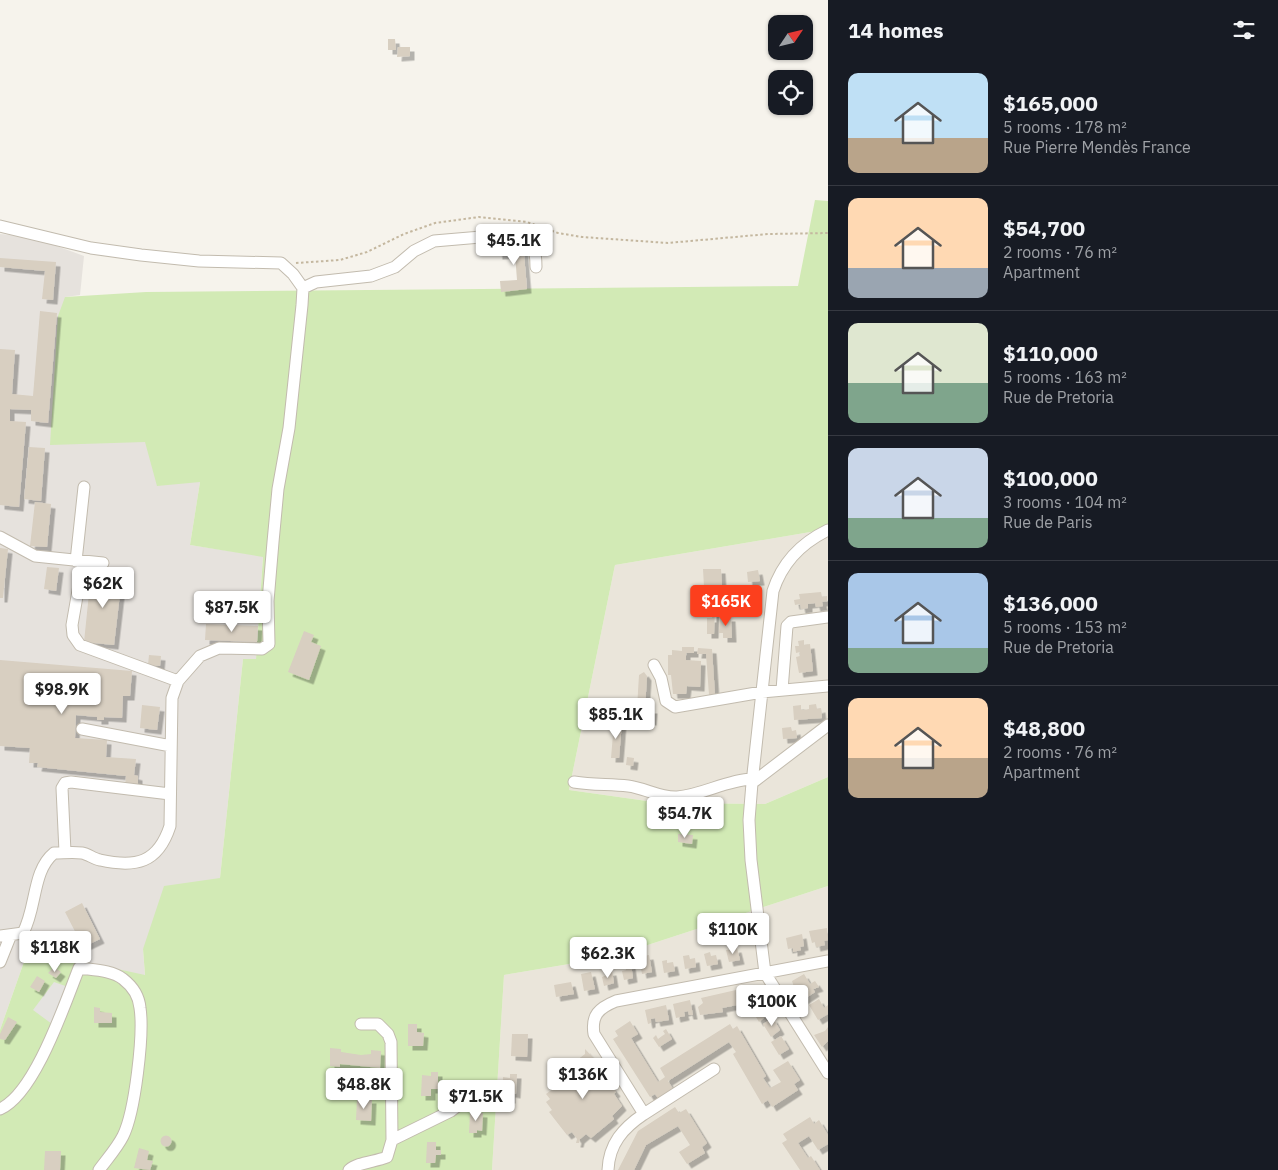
<!DOCTYPE html>
<meta charset="utf-8">
<style>
:root{--surface:#171b24;--page:#242831;--text:#f1f3f6;--muted:#9ea1a6;--line:#363941;--accent:#fc3f1d}
body{margin:0;font-family:"IBM Plex Sans",sans-serif;background:var(--page);color:var(--text);height:100vh;display:flex;flex-direction:column;font-size:19px;white-space:nowrap}
*{box-sizing:border-box;margin:0}
p{font-size:16px;color:var(--muted)}
.icon{flex:none;width:28px;height:28px;fill:none;stroke:currentColor;stroke-width:2;stroke-linecap:round;stroke-linejoin:round}
.map{position:relative;flex:1;overflow:hidden}
.details{display:flex;flex-direction:column;background:var(--surface);width:450px}
.details>*{flex:none}
.needle{width:32px;rotate:55deg}
.controls{position:absolute;left:768px;top:15px;display:grid;gap:10px}
.controls a{display:grid;place-items:center;width:45px;height:45px;border-radius:10px;background:var(--surface);box-shadow:0 1px 4px #0004;font-size:25px}
.price{position:absolute;translate:-50% -42px;padding:0 11px;border-radius:5px;background:#fff;color:#222;font-size:16px;line-height:32px;filter:drop-shadow(0 1px 2px #0008)}
.price::after{content:'';position:absolute;left:50%;top:30px;width:15px;height:11px;margin-left:-8px;background:inherit;clip-path:polygon(0 0,100% 0,50% 100%)}
.price.active{background:var(--accent);color:#fff}
ul{padding:0;list-style:none}
li{display:flex;align-items:center;gap:15px;height:125px;padding:0 20px}
li+li{border-top:1px solid var(--line)}
li span{display:grid;place-items:center;flex:none;width:140px;height:100px;border-radius:10px;color:#555}
li>.icon{margin-inline-start:auto}
span .icon{width:60px;height:60px;fill:#fffc;stroke-width:1}
li b{font-size:21px}
h2{display:flex;justify-content:space-between;align-items:center;height:60px;padding:0 20px;font-size:21px}
main{display:flex;flex:1;min-height:0}
.map>svg:first-child{display:block}
</style>
<main>
<div class="map">
<svg width="828" height="1170" viewBox="0 0 828 1170">
<defs>
<filter id="shadow"><feDropShadow dx="4.5" dy="4.5" stdDeviation="0" flood-color="#0004"/></filter>
</defs>
<rect width="100%" height="100%" fill="#f6f3ec"/>
<!-- residential -->
<path fill="#eae5da" d="M828 529V777L765 804 661 803 569 790 615 565Z
M828 886V1170H492L504 975 611 957Z"/>
<!-- industrial -->
<path fill="#e6e2dd" d="M0 234 32 237 84 256 80 295 65 297 145 442 200 482 190 545 263 556 256 660 243 659 220 878 143 949 145 976 62 957 25 959 0 1030Z"/>
<!-- green -->
<path fill="#d2eab5" d="M815 200 828 201V529L615 565 569 790 661 803 765 804 828 777V886L611 957 504 975 492 1170H0V1030L25 959 62 957 145 975 143 949 164 886 220 878 243 659H256L263 557 190 545 200 482 157 486 145 442 50 445 58 316 65 297 146 292 798 286Z"/>
<!-- parking -->
<path fill="#e5e3e0" d="M54 982 71 988 56 1027 33 1010Z"/>
<!-- building -->
<path fill="#d8cfc1" filter="url(#shadow)" d="M388 39H395L396 50H388Z
M398 47H410V56L397 57Z
M497 243H523L527 289 501 292 500 281 517 280 515 254 498 255Z
M0 258 56 262 53 300 42 299 45 271 0 267Z
M40 311 57 313 48 423 31 421V410L10 409V421L26 422 19 507 0 505V349L15 350 12 394 33 396Z
M29 447 45 448 41 501 24 499Z
M35 502 51 504 47 547 30 546Z
M0 548 8 549 3 598H0Z
M47 567 59 568 56 591 44 589Z
M703 569H721L722 586 704 587Z
M758 570 760 581 748 582 747 572Z
M91 574 122 577 114 645 84 642Z
M716 589H742V601H716Z
M821 592 822 597 827 596V601L822 602 823 606 816 607 815 603 808 604V608L801 609 800 604 795 605 794 600 800 599 799 594Z
M712 608H715L714 634H707V618H712Z
M720 617H731L732 638H723V633H719Z
M206 624 258 626 257 642 205 640Z
M304 631 314 635 311 642 321 646 309 680 288 672Z
M804 640V645L810 644 813 671 799 673 796 657 800 656V652L796 653 795 646H799L798 641Z
M682 647H694V653H686V660L701 661 700 687 687 686 686 694H673L671 675H668V655H672V650L682 651Z
M698 648 712 649 715 695H709L706 654H697Z
M149 655 161 656 160 666 148 665Z
M0 660 132 671 130 696H123L122 718 104 717V720H97V717L76 715 75 738 107 740 106 757 136 759 134 775 138 776V787L125 786 126 776 37 767 38 763H29L30 748 0 746Z
M644 672 647 676 645 709H653L652 721 627 719 628 707 637 708 639 675Z
M816 704 817 709 821 708 822 718 794 720 793 706 801 705V710H804L809 709V705Z
M142 705 160 707 157 730 140 728Z
M614 722H622L619 758H611Z
M791 727 792 731 796 730 797 738 783 739 782 728Z
M627 757 634 758 633 766 626 765Z
M678 834 693 835 692 844 678 842Z
M82 903 100 939 83 947 65 912Z
M827 928 828 940 824 941 825 945 816 947 815 942 812 943 809 931Z
M802 934 804 946 800 947 801 950 793 952V948L788 949 786 938Z
M737 948 740 960 729 962 726 950Z
M710 952 711 956 716 955 718 964 707 966 704 954Z
M649 955 652 972 642 974 639 957Z
M689 955 690 959 695 958 696 967 685 969 683 956Z
M667 960V963L673 962 675 971 664 973 662 961Z
M631 964 633 978 624 980 622 971 626 970 625 965Z
M54 967 61 972 56 978 48 973Z
M612 971 614 983 604 986 602 977 607 975 606 972Z
M591 972 595 989 584 991 581 974Z
M804 974 810 984 815 981 819 987 813 989 815 992 803 1000 798 992 796 993 792 981Z
M37 976 45 981 39 992 30 987Z
M571 982 574 994 556 997 554 985Z
M736 990 737 1005 722 1008 723 1012 700 1015 698 1007 703 1003 701 998Z
M819 999 824 1008 828 1005V1014L818 1020 809 1005Z
M690 1000 693 1015H689L688 1011 684 1012 685 1016 676 1018 673 1004Z
M760 1000 763 1005 766 1003 771 1012 759 1022 750 1007Z
M666 1005 669 1020 656 1022 655 1018 651 1019V1023L648 1024 645 1010Z
M94 1007 100 1008V1012L112 1013V1023H94Z
M8 1017 17 1022 5 1040 0 1039V1034Z
M773 1018 780 1030 771 1037 763 1024Z
M630 1021 638 1034 631 1038 658 1082 665 1077 660 1068 730 1024 733 1029 737 1026 766 1076 763 1078 770 1088 781 1082 773 1070 788 1061 800 1080 794 1084 798 1090 772 1107 768 1100 762 1104 733 1054 736 1052 729 1042 668 1081 673 1089 658 1098 655 1094 650 1097 613 1039 618 1036 615 1031Z
M408 1024H417V1032L424 1033 423 1046H408Z
M828 1027V1041L822 1047 814 1035 825 1031Z
M666 1029 672 1039 659 1047 653 1038 656 1035 658 1039 662 1036 665 1034 663 1031Z
M512 1034H528L527 1057 511 1056Z
M781 1036 789 1049 779 1055 771 1042Z
M330 1048 341 1049V1052L361 1055 371 1054V1050L381 1051 380 1068 340 1064V1067L330 1066Z
M585 1049 600 1065 596 1067 616 1092 614 1094 622 1106 612 1116 614 1119 591 1138 586 1134 580 1139 579 1143H576L577 1139 572 1132 567 1135 549 1112 552 1110 546 1102 550 1099 546 1094 554 1088 551 1085 566 1073 570 1079 583 1077 573 1063 585 1054Z
M431 1072H438V1089H431V1096H421L422 1075 431 1076Z
M510 1074H517L516 1094 511 1093V1099H502L503 1077 510 1078Z
M357 1099H372L371 1121 356 1120Z
M675 1107 679 1113 686 1109 707 1143 702 1147 705 1153 687 1164 679 1152 690 1145 678 1126 646 1145 634 1170H618L638 1131Z
M470 1112 483 1113 482 1131 477 1130V1133H469Z
M810 1117 814 1124 819 1120 828 1135V1144L818 1150 809 1136 798 1143 808 1158 811 1156 820 1170H800L782 1143 787 1140 783 1134Z
M160.5 1141a5.5 5.5 0 1 1 11 0a5.5 5.5 0 1 1-11 0Z
M427 1142H436V1150H441V1155H436L435 1163H426Z
M139 1148 149 1151 147 1160 153 1161 150 1170 134 1168Z
M45 1151H61L60 1170H44Z"/>
<g fill="none" stroke-linecap="round" stroke-linejoin="round">
<defs>
<path id="minor" d="M0 226 91 248 141 255 199 261 281 263 293 274 303 288 302 305 289 428 278 489 273 542 268 601 269 644 262 649 219 648 200 656 178 681 172 698 170 826C158 863 136 868 100 860 94 859 88 854 82 853 73 852 63 853 54 853 32 871 37 907 23 933L0 936
M303 288 316 282 371 276 395 267 414 251 434 241 517 234C534 239 536 251 536 267
M828 530C801 543 782 563 773 591L752 783 749 820 751 860 765 973 828 1073
M0 537 35 556 103 563
M76 561 84 487
M83 562 72 625 73 635 80 645 178 681
M654 665 661 678 666 701 675 707 762 692 828 686
M782 690 787 626 791 622 828 617
M82 729 171 746
M574 782C592 785 610 784 628 786 645 788 660 798 677 797 703 795 726 780 752 779
M752 783 828 725
M65 852 62 788 65 783 71 782 170 794
M0 962 10 937
M0 1109C35 1094 65 1003 79 968 93 970 112 970 123 979 132 986 139 996 140 1008 144 1034 135 1112 123 1136 117 1148 107 1159 99 1170
M644 1114 714 1069
M392 1140 451 1111 469 1097
M349 1170C358 1162 375 1162 387 1157L392 1140 391 1042 388 1034 378 1024H361
M608 1170C609 1144 623 1128 644 1114L594 1034C591 1015 599 1008 616 1001L828 961"/>
</defs>
<!-- minor casing -->
<use href="#minor" stroke="#c2bbae" stroke-width="13"/>
<!-- path -->
<path stroke="#c4b79f" stroke-width="2" stroke-dasharray="2.5 2.5" stroke-linecap="butt" d="M296 263 340 260 367 252 404 234 435 223 479 217 527 222 558 233 582 237 668 243 768 234 828 233"/>
<!-- minor -->
<use href="#minor" stroke="#fff" stroke-width="11"/>
</g>
</svg>
<div class="controls">
<a><svg class="needle" viewBox="-14 -14 28 28"><path d="M0-13l5 13h-10z" fill="#e53935"/><path d="M0 13l5-13h-10z" fill="#9ea1a6"/></svg></a>
<a><svg class="icon" aria-label="locate" viewBox="0 0 24 24"><circle cx="12" cy="12" r="6"/><path d="M12 2v4M12 18v4M2 12h4M18 12h4"/></svg></a>
</div>
<b class="price" style="left:514px;top:266px">$45.1K</b>
<b class="price" style="left:103px;top:609px">$62K</b>
<b class="price active" style="left:726px;top:627px">$165K</b>
<b class="price" style="left:232px;top:633px">$87.5K</b>
<b class="price" style="left:62px;top:715px">$98.9K</b>
<b class="price" style="left:616px;top:740px">$85.1K</b>
<b class="price" style="left:685px;top:839px">$54.7K</b>
<b class="price" style="left:733px;top:955px">$110K</b>
<b class="price" style="left:55px;top:973px">$118K</b>
<b class="price" style="left:608px;top:979px">$62.3K</b>
<b class="price" style="left:772px;top:1027px">$100K</b>
<b class="price" style="left:583px;top:1100px">$136K</b>
<b class="price" style="left:364px;top:1110px">$48.8K</b>
<b class="price" style="left:476px;top:1122px">$71.5K</b>
</div>
<section class="details">
<h2>14 homes<svg class="icon" aria-label="filters" viewBox="0 0 24 24"><path d="M4 7h16M4 17h16"/><circle cx="9" cy="7" r="2"/><circle cx="15" cy="17" r="2"/></svg></h2>
<ul>
<li><span style="background:linear-gradient(#bfe0f5 65%,#b9a48a 0)"><svg class="icon" aria-label="home" viewBox="0 0 24 24"><path d="M3 11l9-7 9 7M6 9v11h12V9"/></svg></span><div><b>$165,000</b><p>5 rooms · 178 m²</p><p>Rue Pierre Mendès France</p></div></li>
<li><span style="background:linear-gradient(#ffd9b3 70%,#9aa5b1 0)"><svg class="icon" aria-label="home" viewBox="0 0 24 24"><path d="M3 11l9-7 9 7M6 9v11h12V9"/></svg></span><div><b>$54,700</b><p>2 rooms · 76 m²</p><p>Apartment</p></div></li>
<li><span style="background:linear-gradient(#dfe7d0 60%,#7fa58c 0)"><svg class="icon" aria-label="home" viewBox="0 0 24 24"><path d="M3 11l9-7 9 7M6 9v11h12V9"/></svg></span><div><b>$110,000</b><p>5 rooms · 163 m²</p><p>Rue de Pretoria</p></div></li>
<li><span style="background:linear-gradient(#c9d6e8 70%,#7fa58c 0)"><svg class="icon" aria-label="home" viewBox="0 0 24 24"><path d="M3 11l9-7 9 7M6 9v11h12V9"/></svg></span><div><b>$100,000</b><p>3 rooms · 104 m²</p><p>Rue de Paris</p></div></li>
<li><span style="background:linear-gradient(#a9c7e8 75%,#7fa58c 0)"><svg class="icon" aria-label="home" viewBox="0 0 24 24"><path d="M3 11l9-7 9 7M6 9v11h12V9"/></svg></span><div><b>$136,000</b><p>5 rooms · 153 m²</p><p>Rue de Pretoria</p></div></li>
<li><span style="background:linear-gradient(#ffd9b3 60%,#b9a48a 0)"><svg class="icon" aria-label="home" viewBox="0 0 24 24"><path d="M3 11l9-7 9 7M6 9v11h12V9"/></svg></span><div><b>$48,800</b><p>2 rooms · 76 m²</p><p>Apartment</p></div></li>
</ul>
</section>
</main>
